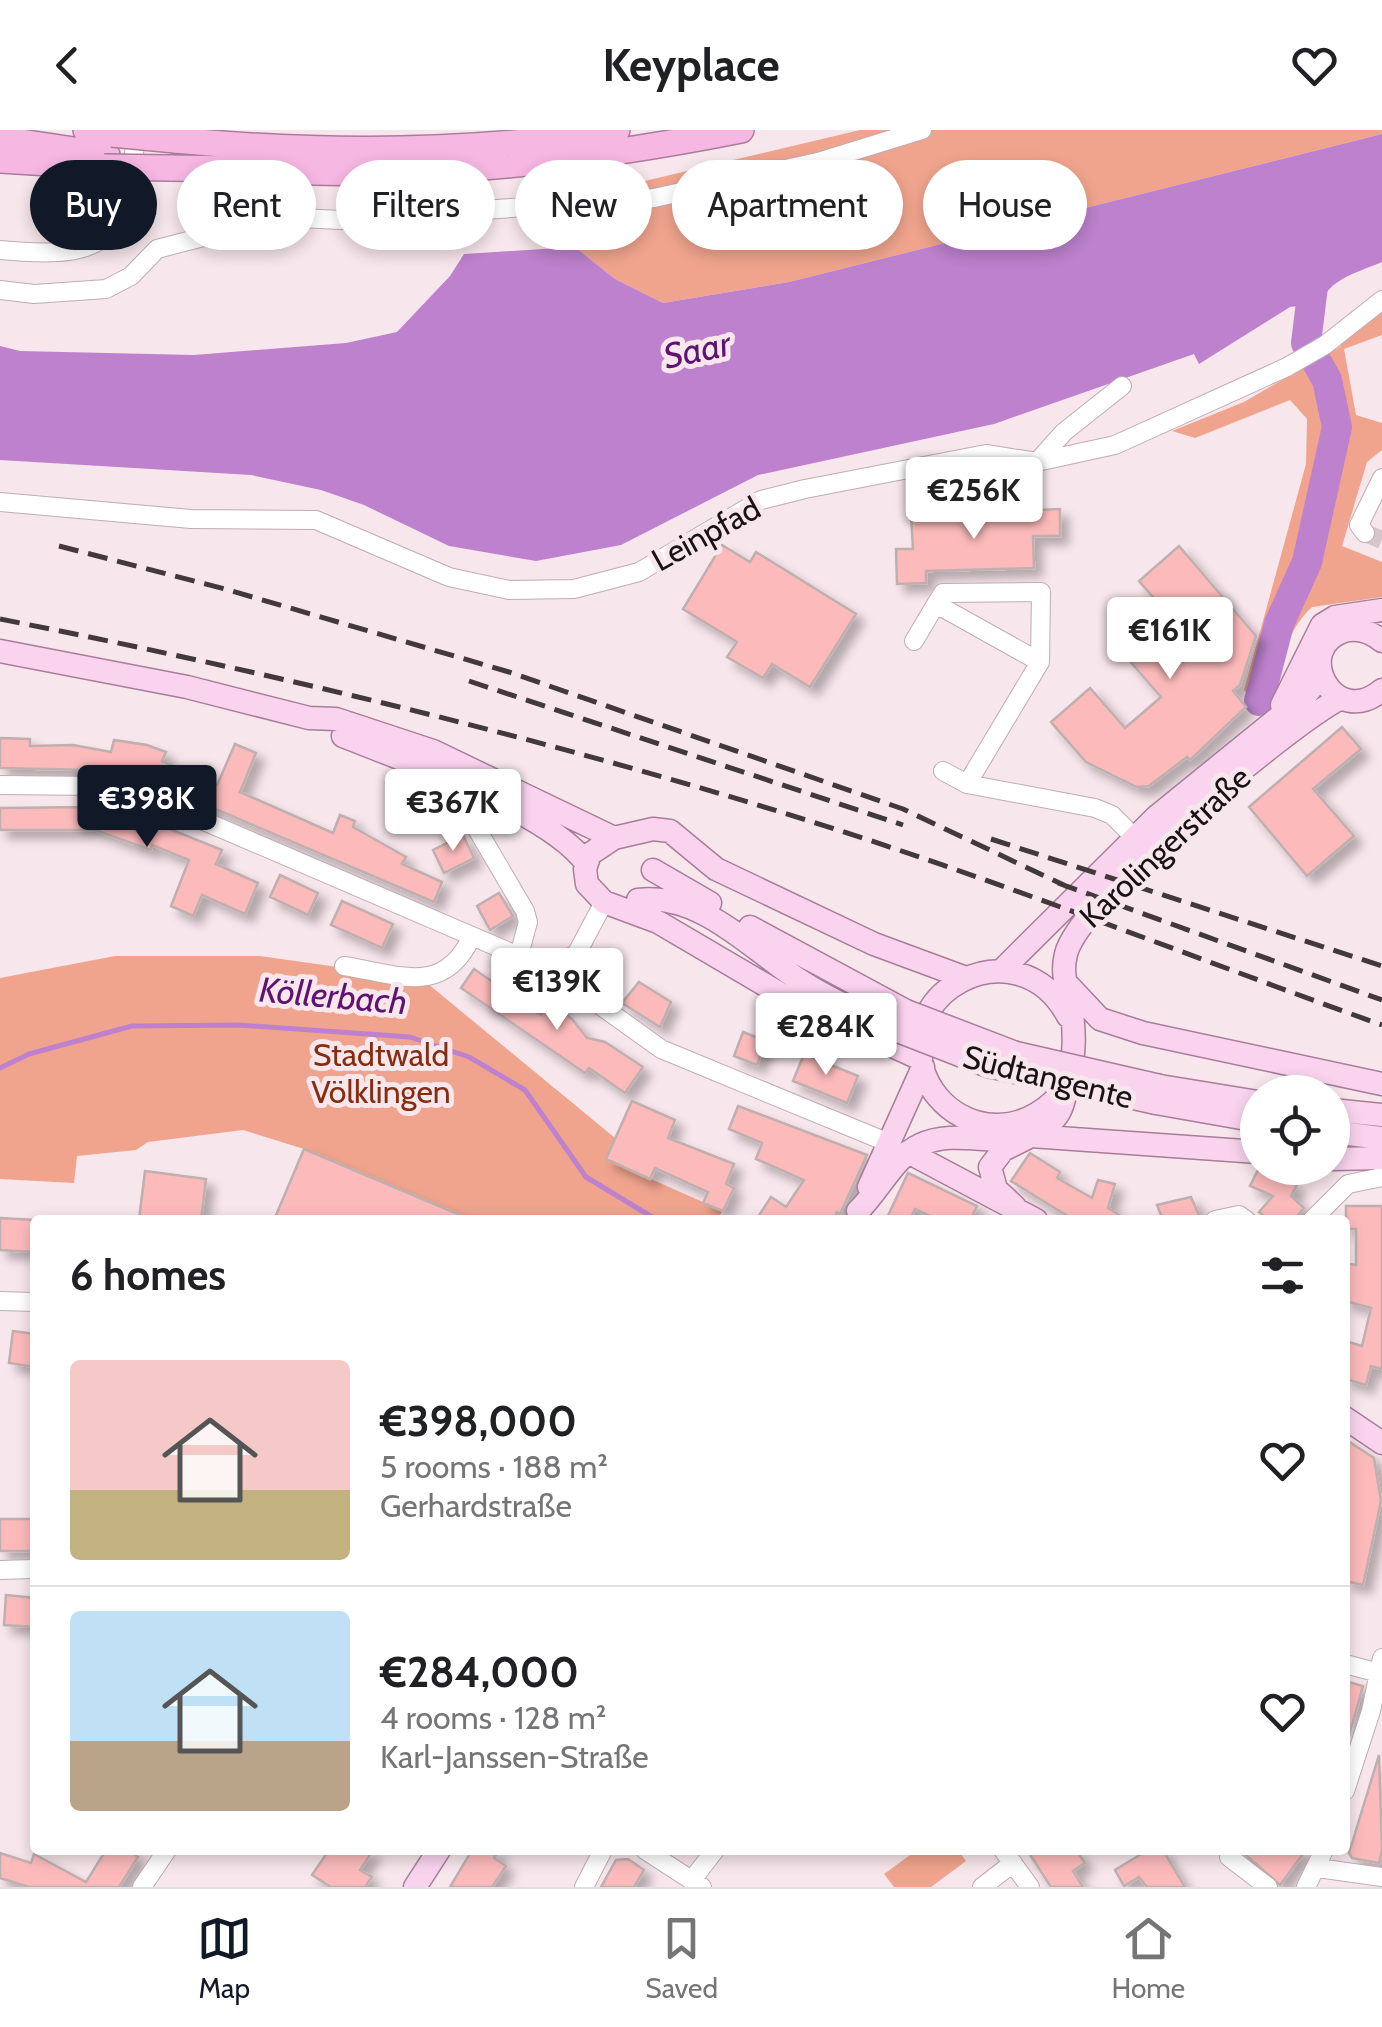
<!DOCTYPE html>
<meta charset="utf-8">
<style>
:root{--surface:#fff;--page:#f6f6f6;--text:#202124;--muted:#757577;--line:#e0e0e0;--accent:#111827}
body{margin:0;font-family:Cabin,sans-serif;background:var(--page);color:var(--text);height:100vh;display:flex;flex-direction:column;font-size:38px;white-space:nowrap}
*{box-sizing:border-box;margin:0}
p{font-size:32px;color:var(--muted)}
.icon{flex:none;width:55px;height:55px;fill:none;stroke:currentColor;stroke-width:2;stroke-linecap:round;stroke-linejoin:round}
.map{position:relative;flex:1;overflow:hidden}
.side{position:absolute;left:30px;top:1085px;width:1320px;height:640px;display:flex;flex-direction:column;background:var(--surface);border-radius:10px;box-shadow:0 5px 15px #0003}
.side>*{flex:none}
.top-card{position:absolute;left:30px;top:30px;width:1322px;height:90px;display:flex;gap:20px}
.buttons{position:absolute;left:1240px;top:945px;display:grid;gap:20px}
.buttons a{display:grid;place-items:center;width:110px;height:110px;border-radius:50%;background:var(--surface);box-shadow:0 5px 15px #0003;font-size:50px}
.price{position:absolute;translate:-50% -85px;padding:0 22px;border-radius:10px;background:#fff;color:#222;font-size:32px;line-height:65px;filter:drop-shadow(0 2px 5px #0008)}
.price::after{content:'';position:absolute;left:50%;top:60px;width:30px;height:22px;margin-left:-15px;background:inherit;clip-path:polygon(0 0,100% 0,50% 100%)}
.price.on{background:var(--accent);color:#fff}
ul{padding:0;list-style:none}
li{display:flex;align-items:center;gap:30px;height:250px;padding:0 40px}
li+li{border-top:2px solid var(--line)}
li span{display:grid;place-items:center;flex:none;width:280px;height:200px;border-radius:10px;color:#555}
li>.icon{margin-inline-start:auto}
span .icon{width:120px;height:120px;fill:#fffc;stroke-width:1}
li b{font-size:42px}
h2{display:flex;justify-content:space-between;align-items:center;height:120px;padding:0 40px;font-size:42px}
.chip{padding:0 35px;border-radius:45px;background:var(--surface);box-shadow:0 5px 15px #0003;font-size:35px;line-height:90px}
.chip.on{background:var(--accent);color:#fff}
header{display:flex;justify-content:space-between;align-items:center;height:130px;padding:0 40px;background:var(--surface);font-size:45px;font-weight:700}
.tabs{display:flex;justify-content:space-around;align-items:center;height:140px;border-top:2px solid var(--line);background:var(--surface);font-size:28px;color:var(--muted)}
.tabs a{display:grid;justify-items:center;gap:5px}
.tabs .on{color:var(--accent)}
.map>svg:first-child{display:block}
</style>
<header><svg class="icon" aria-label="back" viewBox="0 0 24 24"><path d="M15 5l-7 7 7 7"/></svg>Keyplace<svg class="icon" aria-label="heart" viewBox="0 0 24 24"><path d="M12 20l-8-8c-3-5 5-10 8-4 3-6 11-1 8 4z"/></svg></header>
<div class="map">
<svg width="1382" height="1757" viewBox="0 0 1382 1757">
<defs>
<filter id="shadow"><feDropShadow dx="8" dy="8" stdDeviation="5" flood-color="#0004"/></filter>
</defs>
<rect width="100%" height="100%" fill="#f7e6eb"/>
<!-- green -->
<path fill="#f0a48d" d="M860 0H1382V4L789 152 663 173 615 149 575 117 534 64 632 54Z
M1382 177V205L1344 219 1356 285 1382 293V320L1367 332 1342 416 1382 432V467L1312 477C1275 512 1289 548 1256 574L1244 560 1306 334 1307 289 1290 270 1195 308 1172 301 1244 272 1341 216 1339 211Z
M115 826H260L422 849 615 1008 606 1029 723 1081 715 1090H471L304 1019 243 1000 148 1012 136 1020 77 1026 74 1053 0 1049V848Z
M917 1720H958L966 1731 931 1757H894L884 1744Z"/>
<!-- water -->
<path fill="#bd81cd" d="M1382 4V132C1354 144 1323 150 1318 183L1310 188 1298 176 1290 177 1199 234 1194 224 994 294 758 345 621 415 536 431 449 416 364 375 321 360 251 345 0 330V216L20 221 194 225 346 213 397 202 450 146 464 124 575 117 615 149 663 173 789 152Z"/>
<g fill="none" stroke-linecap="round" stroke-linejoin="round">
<!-- stream -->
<path stroke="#bd81cd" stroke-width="5" d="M0 938 29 924 132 896 239 895 410 907 469 927 525 960 586 1047 657 1090"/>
<!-- river -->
<path stroke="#bd81cd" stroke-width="30" d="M1259 571 1279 494 1307 432 1337 297 1327 250 1306 213 1314 148"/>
</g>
<!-- building -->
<path fill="#fcbabb" stroke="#c0afaf" stroke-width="2.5" filter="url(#shadow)" d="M1060 379V406H1033L1034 438 926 441V453L897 454 896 419H913L911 385Z
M722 415 750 432 756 422 856 484 810 557 772 534 763 548 727 527 737 512 683 479Z
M1179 416 1256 506 1240 555 1233 561 1246 577 1190 630 1187 627 1149 656 1137 657 1086 632 1051 592 1090 558 1125 598 1161 567 1128 529 1173 490 1139 451Z
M1342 597 1361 619 1313 659 1354 706 1307 746 1249 677Z
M0 608 30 609V616L73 615 111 622 114 610 147 615 166 622 162 631 217 655 235 614 256 623 240 662 333 703 340 685 355 691 353 697 406 727 402 734 442 752 434 772 133 644 132 649 92 640 0 638Z
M97 677 130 683 222 720 216 734 258 753 245 784 202 765 193 786 171 776 189 730 152 715 151 720 95 700H0V678Z
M463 705 474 728 444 743 433 720Z
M280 745 318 763 308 785 270 767Z
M499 763 513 786 490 800 477 776Z
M342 771 393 794 382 818 331 795Z
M474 839 541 885 549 873 572 889 587 908 605 912 643 937 625 963 589 938 585 943 461 858Z
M639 852 671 872 660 897 622 873Z
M743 902 766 911 757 935 734 926Z
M804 924 858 946 847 973 793 951Z
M632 971 675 990 668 1008 734 1034 726 1054 734 1058 723 1081 703 1073 708 1062 655 1038 650 1049 606 1029Z
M738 976 867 1025 840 1084 837 1082 833 1090H756L771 1067 786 1077 804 1050 756 1029 762 1013 729 999Z
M304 1019 472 1090H274Z
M1030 1023 1060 1042 1057 1048 1092 1068 1098 1050 1115 1054 1108 1078 1127 1090H1074L1011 1051Z
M1259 1038 1297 1055 1291 1066 1304 1078 1293 1090H1269L1259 1082 1273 1066 1250 1056Z
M145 1041 206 1049 201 1090H139Z
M908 1043 977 1076 970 1090H938L915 1079 910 1090H886Z
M1191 1067 1201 1090H1163L1157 1075Z
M1346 1076H1382V1239L1371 1236 1366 1255 1345 1249V1211L1362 1216 1371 1178 1345 1171V1133L1356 1135V1099H1346Z
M0 1088 35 1090V1122L0 1120Z
M13 1201 35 1204V1237L9 1233Z
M1345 1309 1374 1328 1381 1371 1363 1455 1345 1451Z
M0 1389H35V1421H0Z
M6 1465 35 1468V1497L4 1495Z
M1345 1551 1363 1556 1348 1609H1345Z
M1379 1625 1382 1720 1379 1733 1352 1728 1349 1723Z
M106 1720H128L138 1727 119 1757H29L0 1748V1723L31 1733 34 1724 86 1752Z
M329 1720H373L360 1740 372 1747 365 1757H331L312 1745Z
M472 1720H499L494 1728 506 1736 492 1757H450Z
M1027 1720H1076L1085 1733 1073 1741 1083 1757H1051Z
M1148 1720H1163L1185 1757H1147L1139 1747 1124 1756 1115 1740Z
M1240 1720H1306L1280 1755Z
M628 1729 644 1740 634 1757H601L616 1730Z"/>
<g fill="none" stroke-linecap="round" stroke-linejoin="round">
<!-- minor-tunnel -->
<path stroke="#d6c6cb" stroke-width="18" stroke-dasharray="18 9" stroke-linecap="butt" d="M1365 403 1382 410"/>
<defs>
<path id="minor" d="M0 120C115 131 124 108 137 0
M0 160 34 164 106 159 131 146 157 119 215 104 237 91 258 86 341 90 654 68 818 32 922 0
M1037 332 1064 302 1122 256
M0 372 191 389 316 390 449 447 509 460 574 459 639 442 761 370 805 359 986 324 1037 332 1115 315 1287 237 1325 215 1382 170
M1365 403 1359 395 1382 348
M914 511 936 474
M943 641 967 654 1095 678 1112 685 1134 707
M967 654 1040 532 1041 462 943 463 936 474 1040 532
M0 655 96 656 169 676 551 840 661 919 889 1013
M474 694 525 781 528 792 518 829
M344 836C397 844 443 867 471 808
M551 840 577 823 604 772
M1215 1090 1239 1085 1246 1090
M1312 1090 1348 1054 1382 1047
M0 1171 35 1172
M0 1440 35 1439
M1345 1534 1379 1543
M1345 1661 1371 1581 1382 1528
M645 1720 702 1757
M1003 1720 1030 1757
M1229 1727 1268 1757
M1318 1738 1382 1747
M692 1750 715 1720
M142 1757 167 1720
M584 1757 603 1720
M982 1757 1013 1733
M1306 1757 1324 1720"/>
<path id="major" d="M1382 511C1371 502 1359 497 1344 501 1292 518 1333 601 1382 560
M0 521 187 557 309 588 336 589 433 621 614 708
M1282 575 1322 495 1335 487 1382 480
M343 606C405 631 548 681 586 733
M653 740 710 773
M638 770C704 762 755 824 807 855 836 873 867 886 898 901
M750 797 906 881
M1001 841 1156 687 1304 567 1321 546
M1069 856 1100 889 1143 903 1382 954
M921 929 789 869 658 792 604 772 587 754 585 739 590 724 614 708 653 699 670 701 716 739 874 814 966 848
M1160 956 1258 972
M1054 971C1032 991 1005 1000 976 992 956 986 939 972 929 954 882 864 1017 791 1068 886
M1156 973 1258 991
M1332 980 1382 985
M1332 1002 1382 1008
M908 1022 1036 1090
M1332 1029 1382 1028
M869 1057 923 937
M1015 1077 996 1059 990 1037 1003 1020 1031 1006 1258 1022
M858 1081C879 1061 894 1027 920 1015 965 993 1018 1032 1056 987 1064 977 1065 963 1068 951 1075 925 1075 903 1071 876 1067 858 1061 843 1066 824 1079 770 1287 596 1341 568
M1345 1288 1382 1313
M415 1757 439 1720"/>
<path id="highway" d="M86 0 112 4
M0 9 107 25
M175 10C322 24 471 24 617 0
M0 30 65 34
M170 38C244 38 318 45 392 42 511 39 625 23 741 0"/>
</defs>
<!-- minor casing -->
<use href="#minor" stroke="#beadb2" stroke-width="20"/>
<!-- major casing -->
<use href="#major" stroke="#a87d9a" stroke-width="25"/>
<!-- highway casing -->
<use href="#highway" stroke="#a87d9a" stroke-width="28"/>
<!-- minor -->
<use href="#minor" stroke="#fff" stroke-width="18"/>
<!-- major -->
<use href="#major" stroke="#fad4ee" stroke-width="22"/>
<!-- highway -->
<use href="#highway" stroke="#f6b7e2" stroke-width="25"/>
<!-- rail -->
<path stroke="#41393c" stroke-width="5" stroke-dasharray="20 10" stroke-linecap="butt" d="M59 416 225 459 509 542 903 679 1068 757
M0 489C264 541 527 604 784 683 986 745 1183 824 1382 895
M469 551 903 695
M991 709 1382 836
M1058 753 1382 870"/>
<defs>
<path id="major-bridge" d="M906 881 1016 923 1160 956
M898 901 988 936 1156 973"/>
<path id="highway-bridge" d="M112 4 175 10
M104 37 170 38"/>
</defs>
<!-- major-bridge casing -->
<use href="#major-bridge" stroke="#a87d9a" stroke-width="25" stroke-linecap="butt"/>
<!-- highway-bridge casing -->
<use href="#highway-bridge" stroke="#a87d9a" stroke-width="28" stroke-linecap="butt"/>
<!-- major-bridge -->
<use href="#major-bridge" stroke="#fad4ee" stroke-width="22"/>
<!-- highway-bridge -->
<use href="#highway-bridge" stroke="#f6b7e2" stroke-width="25"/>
</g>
<g text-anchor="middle" stroke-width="10" stroke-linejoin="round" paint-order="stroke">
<!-- street labels -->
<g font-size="32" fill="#181214" stroke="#f7e6eb">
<text transform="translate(706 404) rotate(-29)" y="11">Leinpfad</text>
<text transform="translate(1165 717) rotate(-43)" y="11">Karolingerstraße</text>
<text transform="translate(1048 947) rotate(14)" y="11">Südtangente</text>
</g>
<!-- park labels -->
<g font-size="32" fill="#842d11" stroke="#f7e6eb">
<text x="381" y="936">Stadtwald<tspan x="381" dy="37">Völklingen</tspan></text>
</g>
<!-- water labels -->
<g font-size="35" font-style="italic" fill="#5f1270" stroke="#f7e6eb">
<text transform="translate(697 220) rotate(-12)" y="12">Saar</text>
<text transform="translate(333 866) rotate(5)" y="12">Köllerbach</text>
</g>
</g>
</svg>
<div class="buttons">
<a><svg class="icon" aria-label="locate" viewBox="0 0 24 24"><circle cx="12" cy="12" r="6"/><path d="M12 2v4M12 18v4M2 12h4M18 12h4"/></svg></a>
</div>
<b class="price" style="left:974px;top:412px">€256K</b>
<b class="price" style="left:1170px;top:552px">€161K</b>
<b class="price on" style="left:147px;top:720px">€398K</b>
<b class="price" style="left:453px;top:724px">€367K</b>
<b class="price" style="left:557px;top:903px">€139K</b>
<b class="price" style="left:826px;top:948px">€284K</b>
<div class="top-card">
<a class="chip on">Buy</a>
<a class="chip">Rent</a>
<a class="chip">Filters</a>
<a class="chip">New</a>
<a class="chip">Apartment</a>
<a class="chip">House</a>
</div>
<section class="side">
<h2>6 homes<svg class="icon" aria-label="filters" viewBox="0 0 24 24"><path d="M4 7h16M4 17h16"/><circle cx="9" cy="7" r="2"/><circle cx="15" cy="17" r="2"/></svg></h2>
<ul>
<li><span style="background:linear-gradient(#f6c9c9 65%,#c2b280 0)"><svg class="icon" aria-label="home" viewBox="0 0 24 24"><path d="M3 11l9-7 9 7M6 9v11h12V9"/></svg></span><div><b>€398,000</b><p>5 rooms · 188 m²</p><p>Gerhardstraße</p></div><svg class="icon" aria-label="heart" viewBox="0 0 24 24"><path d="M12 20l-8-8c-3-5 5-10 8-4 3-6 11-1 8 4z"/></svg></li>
<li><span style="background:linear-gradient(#bfe0f5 65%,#b9a48a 0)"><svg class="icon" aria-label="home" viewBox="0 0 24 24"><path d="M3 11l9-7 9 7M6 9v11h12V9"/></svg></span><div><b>€284,000</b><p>4 rooms · 128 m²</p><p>Karl-Janssen-Straße</p></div><svg class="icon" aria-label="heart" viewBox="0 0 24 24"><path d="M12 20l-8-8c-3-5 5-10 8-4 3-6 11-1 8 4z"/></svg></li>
</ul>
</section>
</div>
<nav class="tabs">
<a class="on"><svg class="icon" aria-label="map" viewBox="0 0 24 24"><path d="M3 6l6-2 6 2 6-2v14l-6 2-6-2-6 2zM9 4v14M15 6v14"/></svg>Map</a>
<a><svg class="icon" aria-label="saved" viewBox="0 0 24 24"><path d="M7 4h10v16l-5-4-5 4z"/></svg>Saved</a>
<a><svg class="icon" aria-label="home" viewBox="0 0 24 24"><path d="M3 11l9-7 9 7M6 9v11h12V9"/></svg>Home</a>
</nav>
